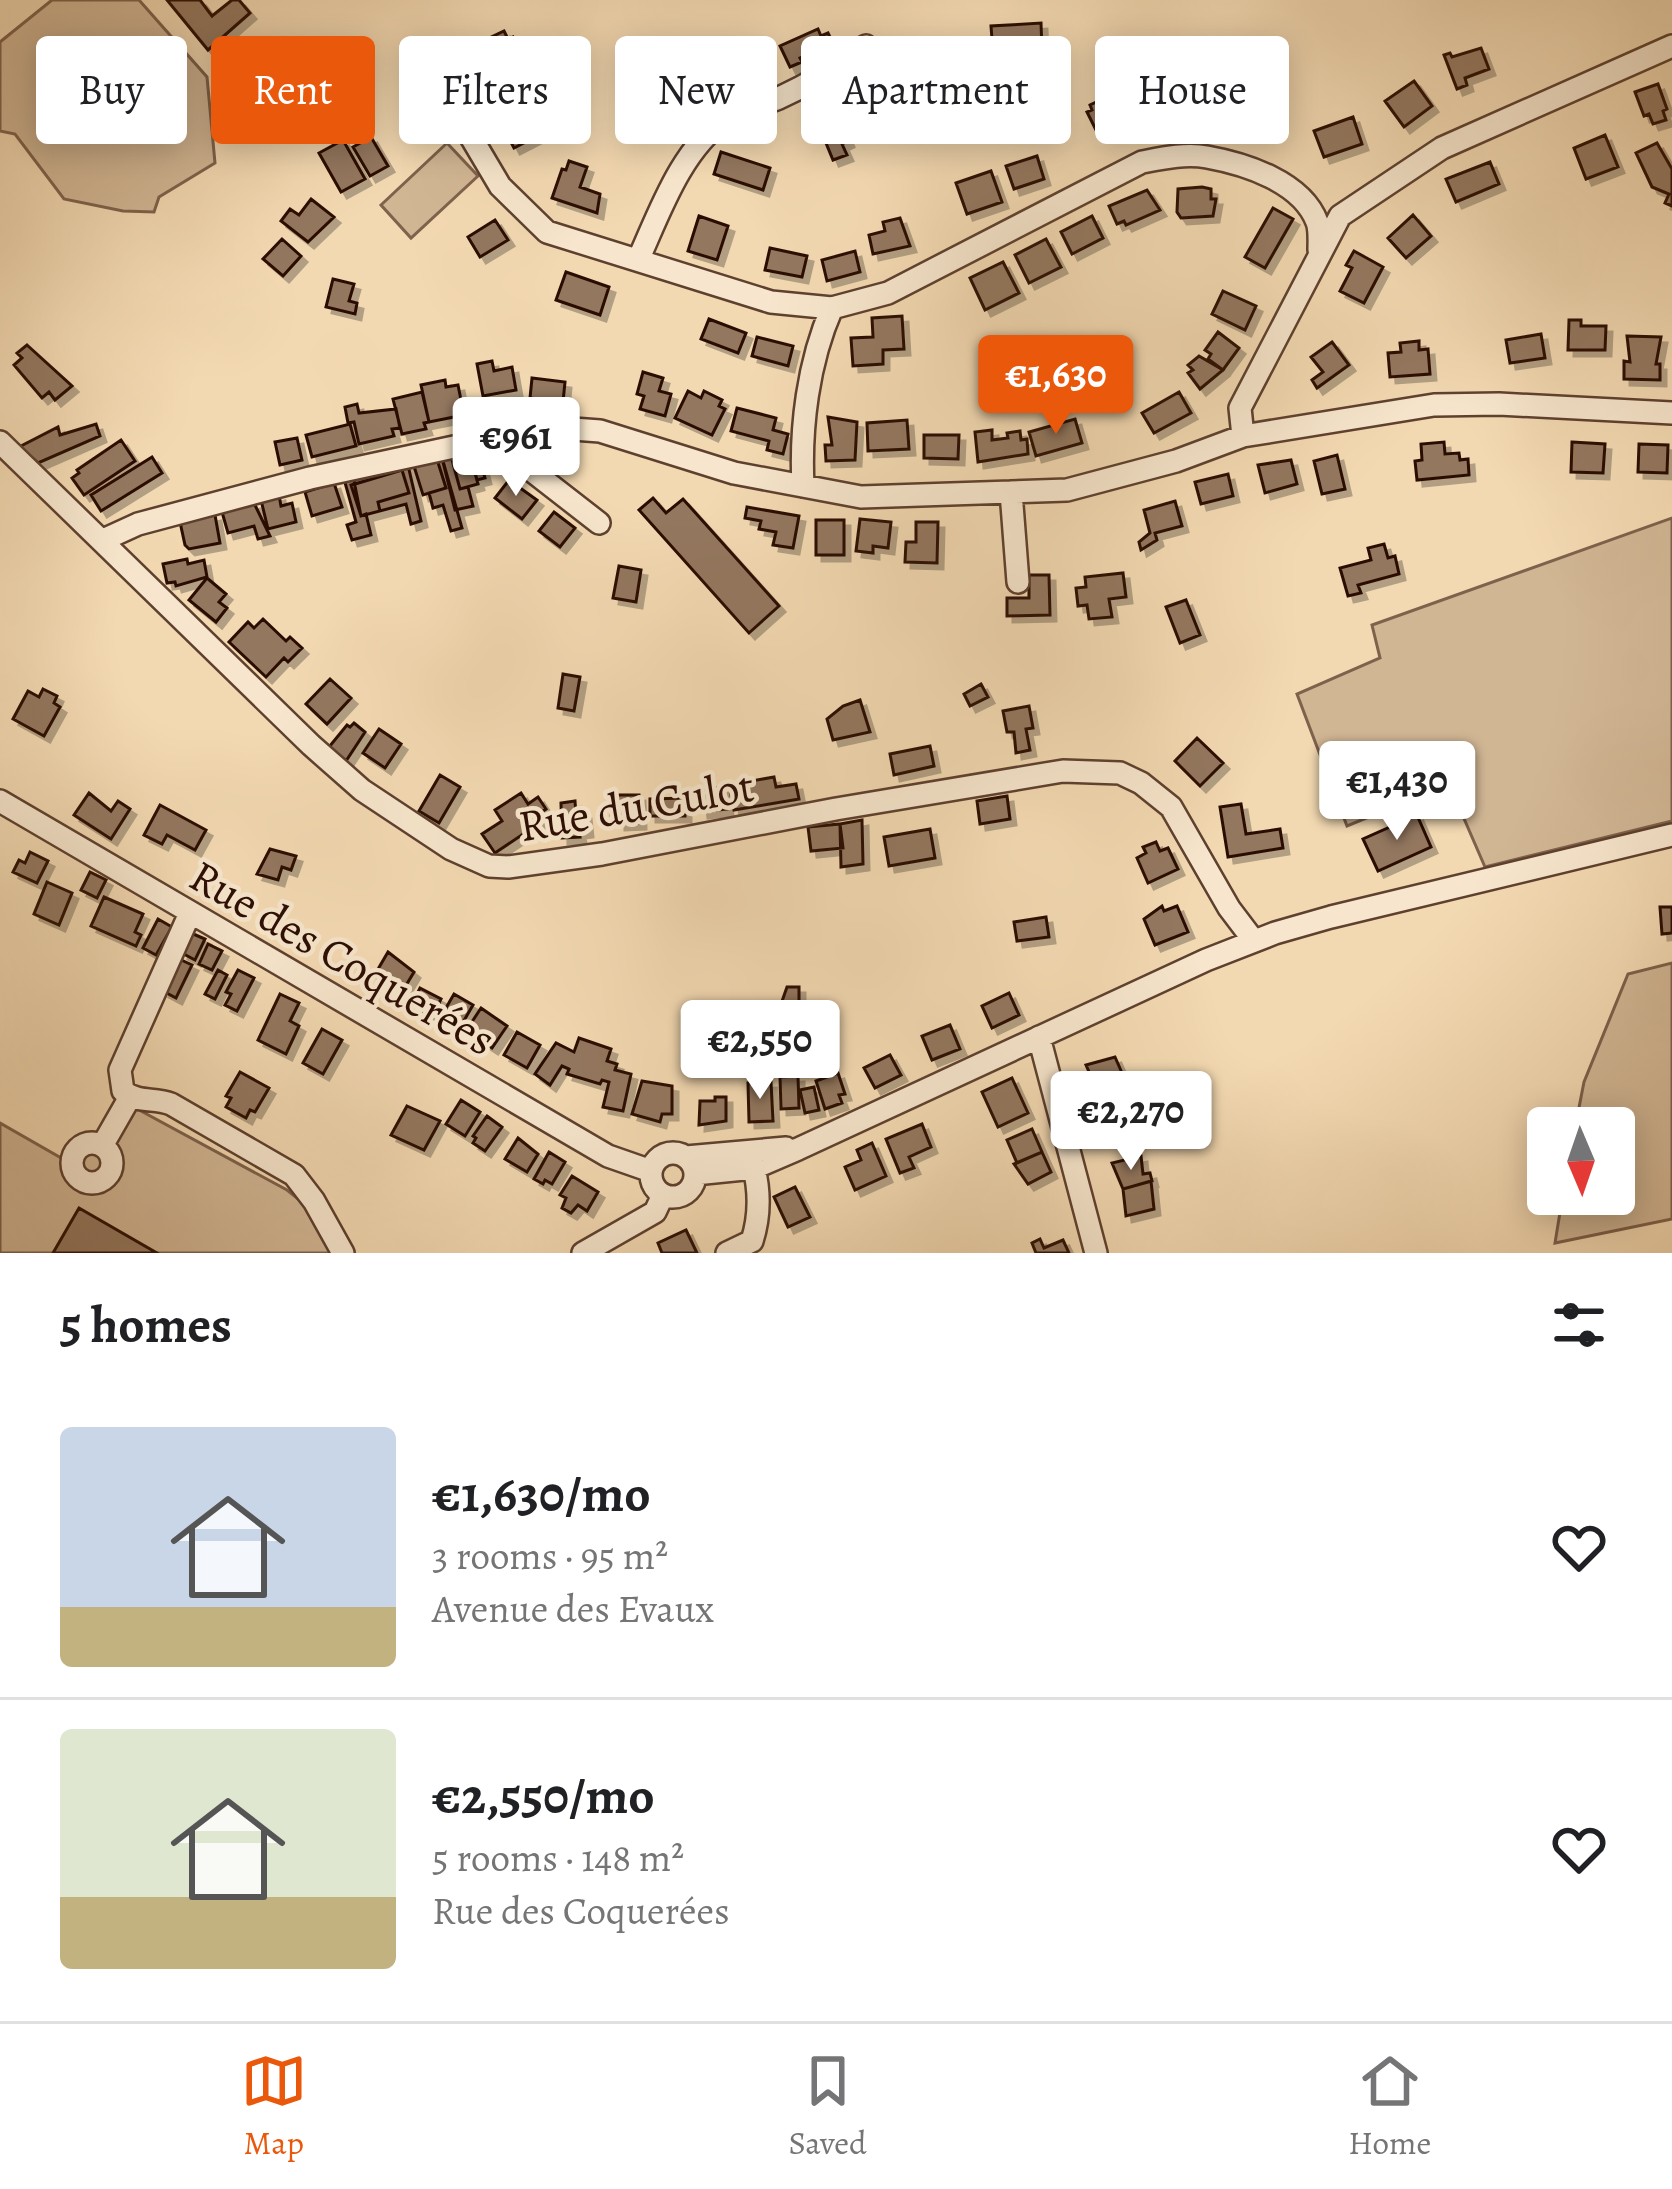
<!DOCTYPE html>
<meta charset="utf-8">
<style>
:root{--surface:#fff;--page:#f2f2f2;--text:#202124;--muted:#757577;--line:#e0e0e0;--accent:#ea580c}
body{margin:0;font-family:Alegreya,serif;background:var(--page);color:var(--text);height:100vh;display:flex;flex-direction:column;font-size:45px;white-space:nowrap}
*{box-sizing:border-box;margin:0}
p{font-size:39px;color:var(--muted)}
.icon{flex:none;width:66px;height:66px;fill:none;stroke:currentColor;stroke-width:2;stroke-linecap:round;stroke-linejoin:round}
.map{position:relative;height:1253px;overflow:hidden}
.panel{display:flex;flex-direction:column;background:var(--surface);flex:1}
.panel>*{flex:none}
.top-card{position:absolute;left:36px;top:36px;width:1602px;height:108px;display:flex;gap:24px}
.needle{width:78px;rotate:178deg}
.buttons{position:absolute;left:1527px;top:1107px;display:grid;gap:24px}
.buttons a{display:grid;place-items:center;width:108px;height:108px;border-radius:12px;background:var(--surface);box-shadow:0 6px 30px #0003;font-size:60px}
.price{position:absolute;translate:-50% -102px;padding:0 27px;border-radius:12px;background:#fff;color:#222;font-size:39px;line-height:78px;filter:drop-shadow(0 3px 6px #0008)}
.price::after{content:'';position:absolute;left:50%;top:72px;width:36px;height:27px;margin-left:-18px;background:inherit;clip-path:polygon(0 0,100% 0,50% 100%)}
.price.selected{background:var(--accent);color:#fff}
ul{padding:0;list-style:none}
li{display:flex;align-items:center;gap:36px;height:300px;padding:0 60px}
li+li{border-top:3px solid var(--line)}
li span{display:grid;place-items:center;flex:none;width:336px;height:240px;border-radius:12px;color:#555}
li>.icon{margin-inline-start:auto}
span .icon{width:144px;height:144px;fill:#fffc;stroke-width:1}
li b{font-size:51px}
h2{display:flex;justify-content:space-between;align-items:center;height:144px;padding:0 60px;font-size:51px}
.chip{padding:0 42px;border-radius:12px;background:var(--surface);box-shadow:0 6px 30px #0003;font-size:42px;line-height:108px}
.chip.selected{background:var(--accent);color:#fff}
.menu{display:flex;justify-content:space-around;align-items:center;height:168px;border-top:3px solid var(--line);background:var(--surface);font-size:33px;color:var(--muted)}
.menu a{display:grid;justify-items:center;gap:6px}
.menu .selected{color:var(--accent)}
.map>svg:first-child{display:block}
</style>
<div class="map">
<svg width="1672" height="1253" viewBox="0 0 1672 1253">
<defs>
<filter id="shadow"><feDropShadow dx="6" dy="6" stdDeviation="0" flood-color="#0004"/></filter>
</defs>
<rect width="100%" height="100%" fill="#f3d9b2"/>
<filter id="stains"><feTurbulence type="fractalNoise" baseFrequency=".00167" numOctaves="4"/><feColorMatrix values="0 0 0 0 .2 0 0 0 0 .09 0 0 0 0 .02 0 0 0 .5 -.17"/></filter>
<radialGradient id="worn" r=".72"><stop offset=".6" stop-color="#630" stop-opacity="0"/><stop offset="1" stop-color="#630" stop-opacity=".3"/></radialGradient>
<!-- green -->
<path fill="#d1b694" stroke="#7e624c" stroke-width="3" d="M52 0H139L207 77 215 163 159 197 154 212 123 211 64 199 15 134 0 131V42Z
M447 143 478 176 411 238 381 205Z
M1672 518V821L1485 867 1449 784 1347 826 1297 694 1380 658 1372 625Z
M1672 963V1219L1555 1243 1563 1194H1614V1128H1575L1584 1082 1628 974Z
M117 1098 287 1190 307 1206 333 1253H0V1123L63 1159 75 1141 97 1137Z"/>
<!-- building -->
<path fill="#93775e" stroke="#2c0d03" stroke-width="3" filter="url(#shadow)" d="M167 0H200L212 16 232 0H239L250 13 208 50Z
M1041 23 1042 50 993 53 991 26Z
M818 29 821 36 828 33 833 43 800 58 802 62 790 67 780 46Z
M504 31 508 39 513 37 521 54 495 67 483 41Z
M1481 48 1489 69 1465 78 1467 85 1457 89 1444 55 1450 53 1452 57Z
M760 55 768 76 733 89 725 69Z
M286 64 311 91 289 111 271 90 255 104 242 89 268 66 275 74Z
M1206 67 1208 101 1145 106 1143 71Z
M1414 81 1432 106 1404 127 1385 101Z
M633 82 677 96 674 105 682 108 676 127 624 110Z
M1658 84 1667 109 1663 111 1666 120 1653 124 1649 114 1644 116 1635 92Z
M1109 96 1111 101 1117 99 1127 121 1098 134 1087 112 1092 110 1090 105Z
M527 102 543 133 514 148 498 117Z
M825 103 828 109 834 107 848 141 842 144 847 155 833 160 812 109Z
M1353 117 1362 144 1324 157 1314 131Z
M1605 135 1618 167 1586 179 1574 148Z
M371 137 388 166 370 176 353 147Z
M343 140 365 179 341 192 319 153Z
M1657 143 1672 169V206L1665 203 1669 194 1652 187 1636 153Z
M721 152 770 168 763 190 714 174Z
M1037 156 1044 179 1014 189 1006 166Z
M569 161 587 167 580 187 600 194 597 213 552 198 562 169 566 170Z
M1490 162 1499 184 1456 202 1446 179Z
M991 171 1002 202 967 214 956 183Z
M1202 187 1211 189V199H1216L1213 216 1181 218 1177 212 1178 189Z
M1147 190 1160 210 1126 225 1124 221 1117 224 1109 206Z
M311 199 334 217 308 242 281 221 290 209 299 215Z
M1273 208 1293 219 1265 268 1245 257Z
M1413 215 1431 236 1406 258 1388 238Z
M699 216 728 226 717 260 688 251Z
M1092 216 1103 238 1072 254 1061 232Z
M900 218 910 246 873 254 869 235 885 231 883 222Z
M495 220 508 240 480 257 468 237Z
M282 239 301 256 283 276 263 259Z
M1046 239 1061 267 1029 283 1015 255Z
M770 248 807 256 802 277 765 270Z
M855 251 860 272 827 281 822 260Z
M1354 251 1383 267 1364 303 1340 291 1352 268 1346 265Z
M1003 262 1019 293 985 310 970 278Z
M566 272 609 287 600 315 556 300Z
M333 279 354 284 349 301 357 303 355 314 326 307Z
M1223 291 1256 306 1245 330 1212 314Z
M902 316 904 349 883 350V364L853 366 851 338 873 337 872 318Z
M709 319 746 333 738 353 701 339Z
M1569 320H1581V326H1606L1605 350H1568Z
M1218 332 1239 348 1223 370 1208 359 1211 354 1205 350Z
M1541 334 1545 358 1510 363 1506 340Z
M1627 336 1661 337 1656 364H1660V380L1624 379V361L1630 362Z
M757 337 793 346 788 366 752 356Z
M1419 341V350L1428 349 1430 374 1390 377 1388 353 1401 352 1400 343Z
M1332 342 1349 365 1317 388 1312 380 1323 372 1311 357Z
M27 345 72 386 55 400 49 392 42 398 14 365 22 358 17 353Z
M1199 356 1223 370 1200 389 1188 373 1193 370 1188 365Z
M492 361 494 371 512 367 516 390 483 396 477 364Z
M643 372 663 378 659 391 671 394 665 416 640 409 644 396 637 394Z
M532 378 565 382 563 402 530 398Z
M445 380 446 387 458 385 464 415 429 422 421 385Z
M688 391 701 398 704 391 722 400 719 406 725 409 712 435 675 418Z
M422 392 429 422 424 423 426 429 402 434 393 399Z
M1179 392 1191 413 1154 433 1142 413Z
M357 404 359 413 396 409 400 428 392 429 394 436 359 444 354 422 348 423 345 407Z
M737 408 776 418 773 430 788 434 783 454 767 450 769 441 731 431Z
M828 417 857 422 855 460 826 461 825 445H832Z
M1075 419 1082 443 1036 456 1029 432Z
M907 420 909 449 868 451 867 423Z
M96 424 100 436 38 463 19 447 58 427 60 435Z
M350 424 356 446 312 457 306 435Z
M992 430V440L1008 438 1007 433 1020 431 1021 440 1027 439 1028 454 978 462 975 432Z
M924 435H959L958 459 924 458Z
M297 438 302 460 280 465 275 442Z
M121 440 135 461 84 495 72 478 79 473 77 470Z
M1444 442 1445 454 1459 453 1460 460 1468 459 1469 475 1417 480 1415 461 1422 460 1421 444Z
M1572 442 1605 444 1603 473 1571 472Z
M1639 444 1668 445 1667 473 1638 472Z
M476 445 485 478 477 480 469 451 451 456 460 489 468 487 473 506 455 510 441 454Z
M469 451 478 484 460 489 451 456Z
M441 454 462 528 451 531 443 505 433 508 429 493 446 488 436 456Z
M1337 455 1345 489 1322 494 1314 461Z
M436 456 446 488 423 495 413 463Z
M152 457 162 473 101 511 91 495Z
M1291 460 1297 484 1265 493 1258 465Z
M407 461 421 521 411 524 406 504 380 511 378 502 409 493 402 470 355 484 353 476Z
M402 470 409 493 378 502 380 511 361 516 351 485Z
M1228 474 1233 496 1201 504 1195 482Z
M353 476 361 516 366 514 371 535 352 540 347 525 356 522 344 479Z
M509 480 537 500 522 519 495 498Z
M334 483 342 507 312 516 305 492Z
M279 495 281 506 292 503 296 522 268 529 261 500Z
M653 498 666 513 683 499 779 606 749 633 639 510Z
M1175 501 1182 526 1155 533 1157 540 1141 550 1139 542 1150 533 1144 510Z
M254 503 270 536 258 539 254 526 228 533 222 512Z
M747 507 799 516 793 548 773 545 776 532 759 529 761 521 745 518Z
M554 512 575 528 560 547 539 531Z
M215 515 220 543 189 549 185 545 180 522Z
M860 519 891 522 888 548 873 546V553L856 551Z
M816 520H844V555H816Z
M916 522H938L937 563 905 562 906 542H916Z
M1384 544 1388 558 1395 556 1399 574 1358 585 1361 593 1348 596 1340 568 1371 560 1368 548Z
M187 559 188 564 204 560 207 577 176 586 175 582 167 583 163 564Z
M619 566 641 570 636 602 613 598Z
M1123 573 1126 597 1109 599 1112 617 1089 619 1087 605 1078 606 1076 588 1086 587 1085 577Z
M1029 575H1049L1050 615 1007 616V598H1029Z
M207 578 226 594 219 602 227 608 216 622 189 600Z
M1186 600 1200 635 1180 643 1166 607Z
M263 619 286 641 290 637 302 648 288 662 284 658 266 677 229 642 248 622 254 628Z
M563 674 580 677 574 711 558 708Z
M330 679 351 698 327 724 306 704Z
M981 684 988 697 970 706 964 694Z
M43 689 57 696 54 703 60 707 44 736 13 719 28 691 39 697Z
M860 700 870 732 833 740 827 719 843 706Z
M1029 706 1033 728 1026 729 1030 750 1016 753 1014 732H1007L1003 711Z
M354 723 365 732 346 761 329 747 347 725 350 727Z
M379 729 401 744 385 768 363 753Z
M1197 738 1223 763 1200 786 1175 761Z
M930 746 934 766 894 775 890 754Z
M440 775 460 787 439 823 419 811Z
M774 777 776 787 796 784 799 799 734 810 729 785Z
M724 787 727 809 702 812 699 790Z
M89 793 111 811 118 801 130 809 111 839 74 815Z
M521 793 528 804 538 797 546 809 537 815 541 822 495 853 482 834 502 821 495 810Z
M611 795H639L640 823 619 824V815H611Z
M1007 796 1010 819 980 824 977 801Z
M685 798V816H650V799Z
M575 801 576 814 585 813 587 831 579 832 580 837 562 838 561 803Z
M1241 804 1246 834 1280 829 1283 848 1228 857 1220 807Z
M160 805 206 830 195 850 167 835 162 844 144 835Z
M1417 815 1431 847 1378 871 1363 839Z
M862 820 863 864 841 867 840 824Z
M840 824 843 848 811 851 808 827Z
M930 829 935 858 889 866 884 837Z
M1156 842 1160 851 1168 848 1178 869 1148 883 1137 858 1146 853 1143 847Z
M270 849 296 856 291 870 282 867 278 880 257 874Z
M30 852 48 861 37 883 13 872 19 860 25 863Z
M90 872 106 880 97 898 81 890Z
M47 882 72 893 59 925 34 914Z
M104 897 143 914 135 932 141 935 136 946 91 926Z
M1162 906 1164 911 1177 906 1188 932 1155 945 1144 919Z
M1660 907H1672V933L1662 934Z
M1046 917 1049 937 1017 941 1014 922Z
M158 919 172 927 156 955 143 948Z
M191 933 205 939 195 960 182 953Z
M208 944 222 951 212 970 199 964Z
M388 952 414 972 402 992 374 976Z
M179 959 192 965 176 998 163 991Z
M218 970 227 975 215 999 205 994Z
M238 970 254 978 237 1011 225 1005 231 994 226 992Z
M787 987H799V1007H780Z
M420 988 441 999 433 1016 411 1006Z
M1009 993 1019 1015 992 1028 982 1006Z
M280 994 299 1003 290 1021 299 1026 286 1054 258 1040Z
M454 994 473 1005 458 1031 439 1020Z
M481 1008 507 1026 492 1048 466 1031Z
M950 1025 960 1049 932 1060 922 1036Z
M322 1029 342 1040 323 1074 303 1063Z
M517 1032 540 1045 527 1068 504 1055Z
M579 1038 611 1049 607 1061 617 1064 615 1070 631 1074 623 1111 603 1107 609 1082 602 1080 600 1084 567 1074 569 1069 562 1066 550 1085 535 1074 556 1043 574 1052Z
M890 1055 901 1075 875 1088 864 1068Z
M1115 1057 1126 1082 1097 1090 1086 1065Z
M240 1072 269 1088 255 1112 250 1110 246 1118 226 1107 231 1098 226 1096Z
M838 1073 845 1094 839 1095 842 1103 825 1109 816 1081Z
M798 1076 799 1108 781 1109 780 1077Z
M1012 1078 1028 1113 998 1127 982 1092Z
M642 1081 672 1086V1114H662L660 1122 632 1114Z
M771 1082 773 1121 749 1122 748 1083Z
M1125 1082 1129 1110 1100 1118 1097 1090Z
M814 1087 819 1110 805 1113 800 1090Z
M715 1097H726V1121L699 1125 700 1101H715Z
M461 1100 480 1112 465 1136 446 1124Z
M407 1106 440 1121 424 1150 391 1135Z
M487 1116 502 1127 485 1151 473 1143 476 1138 473 1136Z
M922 1124 931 1147 909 1157 914 1168 900 1173 886 1139Z
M1032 1129 1042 1152 1017 1163 1007 1140Z
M518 1138 538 1154 527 1172 505 1159Z
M872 1143 886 1176 855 1190 845 1167 861 1160 857 1150Z
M549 1152 565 1162 552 1184 545 1180 543 1184 534 1179Z
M1042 1152 1051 1172 1028 1184 1014 1164Z
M1141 1156 1143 1174 1150 1173 1152 1181 1123 1189 1112 1163Z
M572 1176 598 1192 587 1211 578 1205 571 1213 562 1208 566 1198 560 1195Z
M1151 1181 1154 1209 1126 1216 1123 1189Z
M795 1187 810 1217 788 1227 774 1197Z
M79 1208 157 1253H53Z
M686 1230 697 1253H662L658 1243Z
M1040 1239 1044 1248 1063 1240 1069 1253H1036L1032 1243Z"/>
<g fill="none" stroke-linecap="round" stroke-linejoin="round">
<defs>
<path id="minor" d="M420 51 500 186 547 232 771 302 832 308
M639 258C660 211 682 148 727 118 742 108 762 105 779 98 810 84 839 66 866 46
M1243 436 1240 408 1340 216 1442 148 1672 46
M491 439 546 427 600 431 734 473 861 497 1067 490 1176 461 1243 436 1434 405 1499 404 1672 413
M0 442 311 745 362 790 451 849 489 866 508 867 602 854 836 809 1063 771 1120 773 1141 783 1171 807 1229 908 1254 941
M803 486C800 428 808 362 832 308L888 293 1142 162C1163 158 1186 153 1207 157 1246 164 1302 182 1317 222 1320 230 1319 241 1319 250
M1011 492 1018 582
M103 540 138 524 310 478 491 439 599 523
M0 801 608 1156 651 1171
M190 913 120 1070 123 1091C140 1104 153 1097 171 1104L294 1175 314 1201 343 1253
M1039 1037 1096 1253
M72 1163a20 20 0 1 1 40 0a20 20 0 1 1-40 0Z
M102 1146 130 1097
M651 1175a22 22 0 1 1 44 0a22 22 0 1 1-44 0Z
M686 1157 786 1148
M695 1174 754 1168 798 1149 1206 960 1275 933 1331 917 1672 835
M583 1253 655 1212 663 1195
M727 1253 752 1241C760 1216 760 1193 754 1168"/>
</defs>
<!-- minor casing -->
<use href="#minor" stroke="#5e402f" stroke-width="26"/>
<!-- minor -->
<use href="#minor" stroke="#f7e6cd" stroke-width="21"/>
</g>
<g text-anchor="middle" stroke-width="9" stroke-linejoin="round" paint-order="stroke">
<!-- street labels -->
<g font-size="45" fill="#2c0d03" stroke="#f7e6cd">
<text transform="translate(636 805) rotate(-10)" y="16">Rue du Culot</text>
<text transform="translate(343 957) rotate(30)" y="16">Rue des Coquerées</text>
</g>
</g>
<rect width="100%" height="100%" filter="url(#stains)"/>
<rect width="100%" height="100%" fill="url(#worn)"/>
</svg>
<div class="buttons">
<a><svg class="needle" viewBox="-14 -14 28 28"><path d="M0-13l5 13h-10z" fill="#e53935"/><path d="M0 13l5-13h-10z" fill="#757577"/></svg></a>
</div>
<b class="price selected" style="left:1056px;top:437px">€1,630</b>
<b class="price" style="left:516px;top:499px">€961</b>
<b class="price" style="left:1397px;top:843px">€1,430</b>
<b class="price" style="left:760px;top:1102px">€2,550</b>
<b class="price" style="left:1131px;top:1173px">€2,270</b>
<div class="top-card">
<a class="chip">Buy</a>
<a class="chip selected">Rent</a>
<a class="chip">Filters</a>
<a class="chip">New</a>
<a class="chip">Apartment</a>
<a class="chip">House</a>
</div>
</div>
<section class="panel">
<h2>5 homes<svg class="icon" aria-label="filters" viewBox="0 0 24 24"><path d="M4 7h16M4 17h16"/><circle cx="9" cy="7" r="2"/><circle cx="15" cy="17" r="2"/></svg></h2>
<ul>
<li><span style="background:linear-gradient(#c9d6e8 75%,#c2b280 0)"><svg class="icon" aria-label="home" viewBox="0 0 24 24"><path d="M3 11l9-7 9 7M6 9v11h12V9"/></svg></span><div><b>€1,630/mo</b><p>3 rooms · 95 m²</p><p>Avenue des Evaux</p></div><svg class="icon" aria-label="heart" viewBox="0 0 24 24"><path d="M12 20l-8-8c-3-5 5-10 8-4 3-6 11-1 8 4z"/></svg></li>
<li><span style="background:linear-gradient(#dfe7d0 70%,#c2b280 0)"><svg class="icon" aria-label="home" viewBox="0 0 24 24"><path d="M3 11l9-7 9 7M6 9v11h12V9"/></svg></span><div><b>€2,550/mo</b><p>5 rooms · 148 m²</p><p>Rue des Coquerées</p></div><svg class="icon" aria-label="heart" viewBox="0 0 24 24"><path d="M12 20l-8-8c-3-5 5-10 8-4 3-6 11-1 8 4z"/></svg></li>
</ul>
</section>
<nav class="menu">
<a class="selected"><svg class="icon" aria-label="map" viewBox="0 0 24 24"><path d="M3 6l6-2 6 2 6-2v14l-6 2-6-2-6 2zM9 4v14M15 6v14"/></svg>Map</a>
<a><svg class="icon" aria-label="saved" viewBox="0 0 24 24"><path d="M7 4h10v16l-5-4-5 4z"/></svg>Saved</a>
<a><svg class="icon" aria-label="home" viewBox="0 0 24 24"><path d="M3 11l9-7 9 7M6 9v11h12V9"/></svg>Home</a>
</nav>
